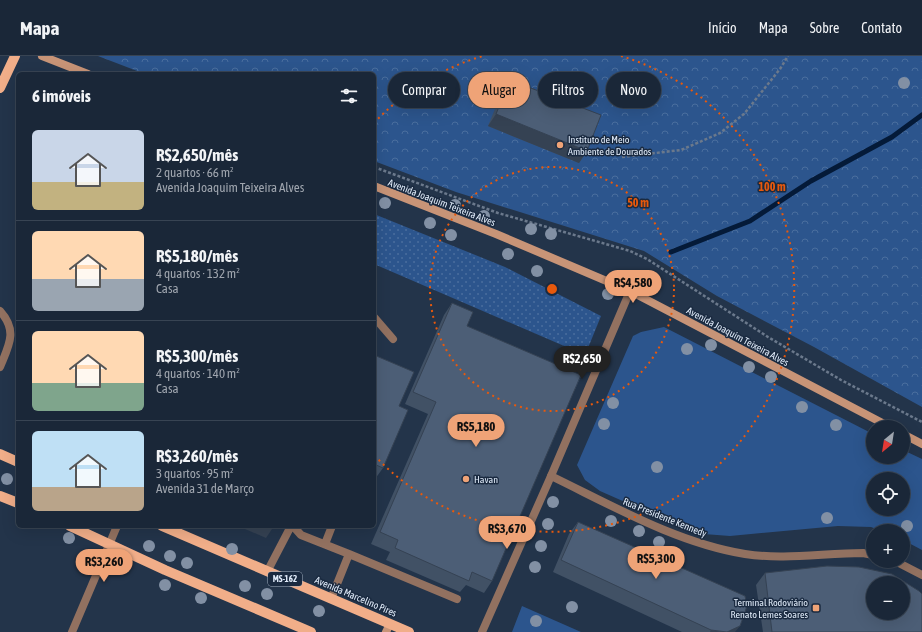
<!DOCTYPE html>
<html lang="pt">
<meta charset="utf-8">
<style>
:root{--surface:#1a2738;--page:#273343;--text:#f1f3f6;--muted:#9fa5ae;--line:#384453;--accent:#efa377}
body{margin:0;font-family:"Asap Condensed",sans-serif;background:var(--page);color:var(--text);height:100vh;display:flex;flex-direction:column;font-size:15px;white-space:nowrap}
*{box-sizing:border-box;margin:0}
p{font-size:13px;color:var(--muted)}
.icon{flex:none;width:22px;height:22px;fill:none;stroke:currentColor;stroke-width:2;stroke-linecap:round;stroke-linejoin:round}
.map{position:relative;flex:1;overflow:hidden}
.panel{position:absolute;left:16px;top:16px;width:360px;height:456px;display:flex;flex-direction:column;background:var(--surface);border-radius:6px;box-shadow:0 4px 16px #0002,0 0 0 1px var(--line)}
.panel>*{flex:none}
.top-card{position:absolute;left:388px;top:16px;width:380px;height:36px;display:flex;gap:8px}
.needle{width:26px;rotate:210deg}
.fabs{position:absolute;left:866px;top:364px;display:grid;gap:8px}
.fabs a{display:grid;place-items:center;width:44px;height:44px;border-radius:50%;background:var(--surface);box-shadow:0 4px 16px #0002,0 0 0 1px var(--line);font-size:20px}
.price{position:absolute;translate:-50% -34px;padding:0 9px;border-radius:14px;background:var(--accent);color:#111;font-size:13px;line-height:26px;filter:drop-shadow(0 1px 2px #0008)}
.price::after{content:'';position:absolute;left:50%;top:24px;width:12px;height:9px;margin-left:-6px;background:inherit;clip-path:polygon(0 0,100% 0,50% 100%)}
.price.on{background:#222;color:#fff}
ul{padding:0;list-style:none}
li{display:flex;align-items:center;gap:12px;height:100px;padding:0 16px}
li+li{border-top:1px solid var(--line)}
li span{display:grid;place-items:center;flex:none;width:112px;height:80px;border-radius:6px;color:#555}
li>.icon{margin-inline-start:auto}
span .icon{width:48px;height:48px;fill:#fffc;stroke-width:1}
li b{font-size:17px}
h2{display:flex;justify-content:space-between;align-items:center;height:48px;padding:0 16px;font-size:17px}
.tag{padding:0 14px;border-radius:18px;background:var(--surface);box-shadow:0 4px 16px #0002,0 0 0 1px var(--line);font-size:14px;line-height:36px}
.tag.on{background:var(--accent);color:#111}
header{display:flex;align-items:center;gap:24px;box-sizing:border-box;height:56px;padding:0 20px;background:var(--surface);border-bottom:1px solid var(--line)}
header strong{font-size:19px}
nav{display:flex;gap:22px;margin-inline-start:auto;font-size:14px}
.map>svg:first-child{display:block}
</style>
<header>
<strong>Mapa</strong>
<nav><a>Início</a><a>Mapa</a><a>Sobre</a><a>Contato</a></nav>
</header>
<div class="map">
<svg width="922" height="576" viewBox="0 0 922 576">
<defs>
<pattern id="grass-dots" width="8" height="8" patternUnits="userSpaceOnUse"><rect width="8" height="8" fill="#2c558d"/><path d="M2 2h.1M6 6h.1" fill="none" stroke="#4a6e9e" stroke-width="1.8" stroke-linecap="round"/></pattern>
<pattern id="park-crowns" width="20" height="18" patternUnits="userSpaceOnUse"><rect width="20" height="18" fill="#2c558d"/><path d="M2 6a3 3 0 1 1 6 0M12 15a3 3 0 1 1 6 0" fill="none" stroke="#4a6e9e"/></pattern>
</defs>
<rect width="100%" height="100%" fill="#23344a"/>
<!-- grass -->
<path fill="url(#grass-dots)" d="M374 158 505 211 601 260 588 292 592 296 575 333 572 331 585 299 374 208Z"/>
<!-- park -->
<path fill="url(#park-crowns)" d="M98 0H922V351L814 291 717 240 644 195 456 136 374 105V18H145Z"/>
<!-- pitch -->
<path fill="#2c558d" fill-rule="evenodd" d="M664 271 873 378V401H903V394L922 403V494L903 484V475H882L871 471 838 470 730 480 704 478 684 472 600 435 585 424 577 409 633 280 641 276ZM873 423H903V453H873Z
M522 550 581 576H512Z"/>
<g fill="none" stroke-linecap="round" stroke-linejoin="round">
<!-- stream -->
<path stroke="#041a38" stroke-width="5" d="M671 196 750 165 811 125 892 81 922 59"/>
<!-- path -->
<path stroke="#6b798c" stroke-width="2.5" stroke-dasharray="3 2" stroke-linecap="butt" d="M622 101 681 94 720 77 744 58 780 13 788 0
M374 111 498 157 630 195 647 203 768 281 841 324 922 366"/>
<!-- lane -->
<path stroke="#927160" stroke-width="8" d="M0 255C18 275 9 289 0 311
M374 261 393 283
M551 420C613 450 677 487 745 498 784 504 824 497 863 497L873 499
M293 470 301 479 349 498
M325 488 332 470
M895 505 922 519
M267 516 291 470
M331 543 349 498 457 543"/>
<!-- street -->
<path stroke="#927160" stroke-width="8" d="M72 576 117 470
M482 576 551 420 630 235"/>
<!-- secondary -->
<path stroke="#c89477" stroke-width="8" d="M42 0 88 18
M374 130 496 178 630 235 890 371
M903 378 922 388
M386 576 390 568"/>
<!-- primary -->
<path stroke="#f1ae89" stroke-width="10" d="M0 32 15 0
M0 398 18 406
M0 440 18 447
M70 470 165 514 311 576
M162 470 409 576"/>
</g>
<!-- trees -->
<g fill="#8290a4">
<circle cx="904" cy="27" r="6"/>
<circle cx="385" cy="147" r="6"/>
<circle cx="455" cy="149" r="6"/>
<circle cx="484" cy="160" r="6"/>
<circle cx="430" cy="167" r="6"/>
<circle cx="531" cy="173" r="6"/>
<circle cx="551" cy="178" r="6"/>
<circle cx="451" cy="179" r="6"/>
<circle cx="508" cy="198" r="6"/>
<circle cx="537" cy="215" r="6"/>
<circle cx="608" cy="238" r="6"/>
<circle cx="711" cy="289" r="6"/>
<circle cx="687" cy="293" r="6"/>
<circle cx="749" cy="311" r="6"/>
<circle cx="771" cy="321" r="6"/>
<circle cx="613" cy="347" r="6"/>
<circle cx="802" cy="351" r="6"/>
<circle cx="604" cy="368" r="6"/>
<circle cx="836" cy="369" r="6"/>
<circle cx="657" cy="411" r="6"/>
<circle cx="7" cy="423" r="6"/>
<circle cx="553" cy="446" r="6"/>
<circle cx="827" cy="462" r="6"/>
<circle cx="611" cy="465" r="6"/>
<circle cx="548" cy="468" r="6"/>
<circle cx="907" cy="470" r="6"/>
<circle cx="639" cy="475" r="6"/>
<circle cx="69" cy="482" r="6"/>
<circle cx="659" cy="486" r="6"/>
<circle cx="149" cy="490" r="6"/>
<circle cx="541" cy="490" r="6"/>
<circle cx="232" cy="493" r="6"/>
<circle cx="170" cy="500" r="6"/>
<circle cx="187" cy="507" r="6"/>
<circle cx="535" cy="511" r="6"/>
<circle cx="165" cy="529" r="6"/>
<circle cx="245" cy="530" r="6"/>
<circle cx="267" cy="538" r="6"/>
<circle cx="201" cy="542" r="6"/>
<circle cx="572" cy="551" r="6"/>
<circle cx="319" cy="555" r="6"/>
<circle cx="536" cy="565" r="6"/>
</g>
<!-- wall -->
<path fill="#415165" d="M510 24 587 95 579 107 488 70 502 36Z
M452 247 467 270 492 525 484 537 466 529 460 536 386 504 390 496 371 488 428 358 405 348 444 259Z
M374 299 399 350 383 412 375 423H374Z
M578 466 735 576H682L553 516 569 478Z
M765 517 922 576H763L756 529Z"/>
<!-- shaded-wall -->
<path fill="#354253" d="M496 58 587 95 579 107 488 70Z
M238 470H274L266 482Z
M740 570 735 576H727Z
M711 574 722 576H710Z"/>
<!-- building -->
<path fill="#4c5e76" stroke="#354253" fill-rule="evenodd" d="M510 24 601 59 587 95 496 58Z
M452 247 473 256 467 270 581 319 492 525 472 516 469 525 395 492 398 484 380 476 436 346 413 336Z
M374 299 414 316 399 350 408 354 383 412 374 408Z
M578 466 745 540 747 550 740 570 727 576 711 574 561 504Z
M827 510 859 511 892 518 919 535 922 538V576H772L765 517ZM873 527H903V557H873Z"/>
<!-- distance rings -->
<g fill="none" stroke="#e8590c" stroke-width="2" stroke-dasharray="2 4">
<circle cx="552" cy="233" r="122"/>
<path d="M374 67A243 243 0 0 1 483 0M621 0A243 243 0 1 1 374 399"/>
</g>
<!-- markers -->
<g fill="#efa377" stroke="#1a2a40" stroke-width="1.5">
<circle cx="560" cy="89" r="4"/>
<circle cx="466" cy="423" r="4"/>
<rect x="812" y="548" width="8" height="8" rx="2"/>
</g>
<g text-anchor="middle" stroke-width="3" stroke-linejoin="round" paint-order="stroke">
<!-- shield labels -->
<rect fill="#1a2a40" stroke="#a5b2c2" stroke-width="1" x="268" y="516" width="34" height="14" rx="3"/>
<g font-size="9" font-weight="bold" fill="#e1ecfa">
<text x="285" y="526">MS-162</text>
</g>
<!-- poi labels -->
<g font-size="10" fill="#e1ecfa" stroke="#1a2a40" text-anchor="start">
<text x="568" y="87">Instituto de Meio<tspan x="568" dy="12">Ambiente de Dourados</tspan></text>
<text x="474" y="427">Havan</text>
<text x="808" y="550" text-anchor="end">Terminal Rodoviário<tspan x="808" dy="12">Renato Lemes Soares</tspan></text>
</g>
<!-- street labels -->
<g font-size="10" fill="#e1ecfa" stroke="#1a2a40">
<text transform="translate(442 146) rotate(21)" y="4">Avenida Joaquim Teixeira Alves</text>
<text transform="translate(738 280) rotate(28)" y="4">Avenida Joaquim Teixeira Alves</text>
<text transform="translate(665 461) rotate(22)" y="4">Rua Presidente Kennedy</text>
<text transform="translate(356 540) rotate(23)" y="4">Avenida Marcelino Pires</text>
</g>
</g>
<circle cx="552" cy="233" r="6" fill="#e8590c" stroke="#1a2a40" stroke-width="2"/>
<g font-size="12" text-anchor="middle" font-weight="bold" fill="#e8590c" stroke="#1a2a40" stroke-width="3" stroke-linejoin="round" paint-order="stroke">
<text x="772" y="135">100 m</text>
<text x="638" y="151">50 m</text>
</g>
</svg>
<div class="fabs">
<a><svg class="needle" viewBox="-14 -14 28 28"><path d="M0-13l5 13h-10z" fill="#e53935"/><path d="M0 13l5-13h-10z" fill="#9fa5ae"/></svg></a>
<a><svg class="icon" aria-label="locate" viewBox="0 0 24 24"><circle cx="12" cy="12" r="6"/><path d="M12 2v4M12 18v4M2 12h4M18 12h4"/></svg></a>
<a>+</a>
<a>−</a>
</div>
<b class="price" style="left:633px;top:248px">R$4,580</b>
<b class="price on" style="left:582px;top:324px">R$2,650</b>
<b class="price" style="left:476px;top:392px">R$5,180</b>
<b class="price" style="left:507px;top:494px">R$3,670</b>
<b class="price" style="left:656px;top:524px">R$5,300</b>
<b class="price" style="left:104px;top:527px">R$3,260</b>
<div class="top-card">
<a class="tag">Comprar</a>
<a class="tag on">Alugar</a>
<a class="tag">Filtros</a>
<a class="tag">Novo</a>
</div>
<section class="panel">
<h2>6 imóveis<svg class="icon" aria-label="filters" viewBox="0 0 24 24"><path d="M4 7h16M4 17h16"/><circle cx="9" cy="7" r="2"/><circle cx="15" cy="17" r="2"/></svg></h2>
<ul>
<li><span style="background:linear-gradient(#c9d6e8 65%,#c2b280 0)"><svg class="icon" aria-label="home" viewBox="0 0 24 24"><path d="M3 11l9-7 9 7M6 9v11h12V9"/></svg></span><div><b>R$2,650/mês</b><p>2 quartos · 66 m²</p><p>Avenida Joaquim Teixeira Alves</p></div></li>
<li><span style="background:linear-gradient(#ffd9b3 60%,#9aa5b1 0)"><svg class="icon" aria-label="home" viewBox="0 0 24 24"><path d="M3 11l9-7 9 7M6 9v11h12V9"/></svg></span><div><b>R$5,180/mês</b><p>4 quartos · 132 m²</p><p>Casa</p></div></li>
<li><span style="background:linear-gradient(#ffd9b3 65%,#7fa58c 0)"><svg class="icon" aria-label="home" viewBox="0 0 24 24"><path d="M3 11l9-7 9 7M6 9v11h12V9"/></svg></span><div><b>R$5,300/mês</b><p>4 quartos · 140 m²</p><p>Casa</p></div></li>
<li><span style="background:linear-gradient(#bfe0f5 70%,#b9a48a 0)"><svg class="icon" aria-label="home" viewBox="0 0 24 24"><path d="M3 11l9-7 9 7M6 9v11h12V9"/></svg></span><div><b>R$3,260/mês</b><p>3 quartos · 95 m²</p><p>Avenida 31 de Março</p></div></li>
</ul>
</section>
</div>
